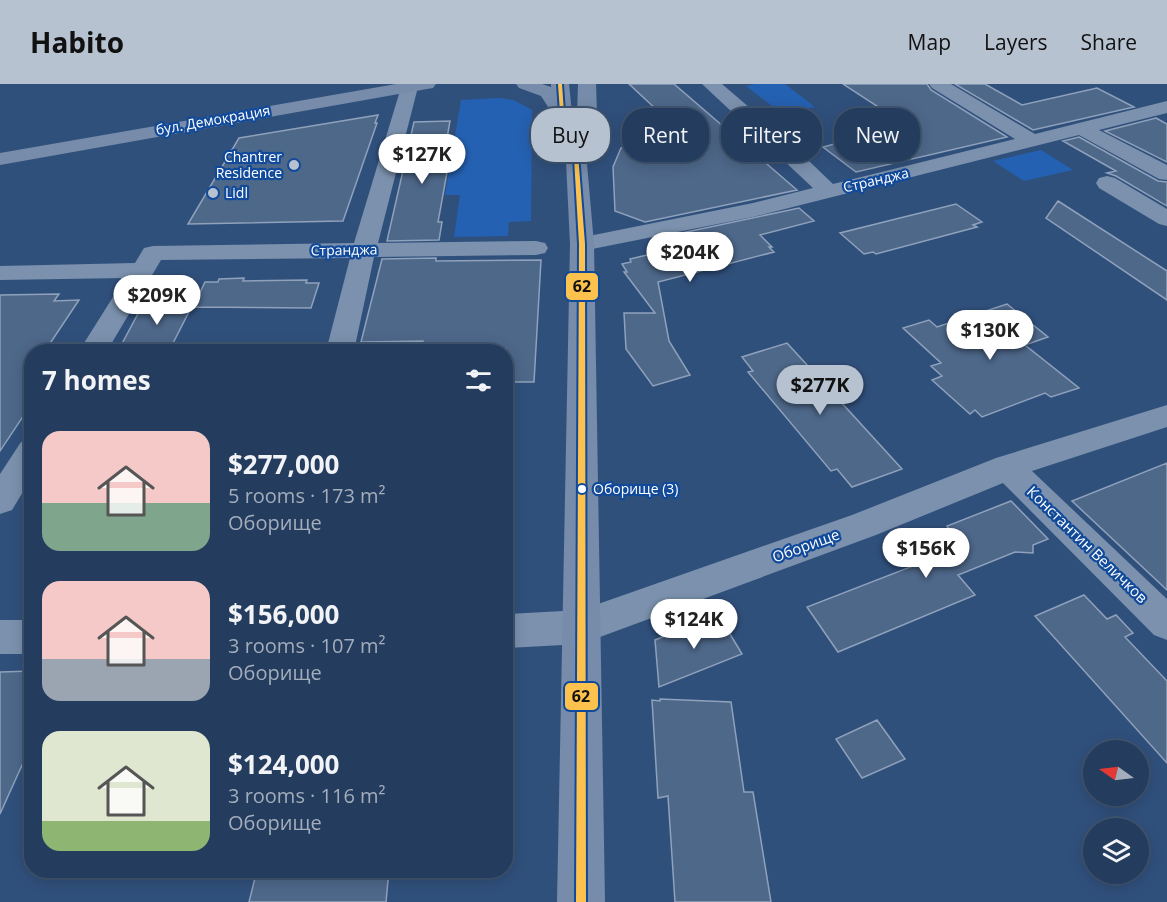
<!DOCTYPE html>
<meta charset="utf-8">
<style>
:root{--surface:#243c5d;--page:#2c4363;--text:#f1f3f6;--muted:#a3adbc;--line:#415672;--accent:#b7c2d1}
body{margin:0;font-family:"Open Sans",sans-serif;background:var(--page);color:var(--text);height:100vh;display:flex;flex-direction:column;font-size:22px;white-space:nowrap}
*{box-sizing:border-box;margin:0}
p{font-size:20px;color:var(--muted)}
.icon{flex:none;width:33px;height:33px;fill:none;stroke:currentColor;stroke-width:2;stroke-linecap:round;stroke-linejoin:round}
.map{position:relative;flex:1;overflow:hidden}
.drawer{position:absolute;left:24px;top:260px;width:489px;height:534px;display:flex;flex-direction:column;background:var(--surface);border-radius:24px;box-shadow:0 3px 15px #0003,0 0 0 2px var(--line)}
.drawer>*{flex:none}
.guide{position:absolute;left:531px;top:24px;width:546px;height:54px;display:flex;gap:12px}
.needle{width:39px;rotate:284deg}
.tools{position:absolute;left:1083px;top:656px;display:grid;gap:12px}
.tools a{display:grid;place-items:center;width:66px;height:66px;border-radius:50%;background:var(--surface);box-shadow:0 3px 15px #0003,0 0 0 2px var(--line);font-size:30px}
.price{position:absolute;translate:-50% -51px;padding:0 14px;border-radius:21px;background:#fff;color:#222;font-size:20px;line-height:39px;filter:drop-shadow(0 2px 3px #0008)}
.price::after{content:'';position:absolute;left:50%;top:36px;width:18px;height:14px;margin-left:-9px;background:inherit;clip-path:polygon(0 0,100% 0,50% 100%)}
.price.on{background:var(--accent);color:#111}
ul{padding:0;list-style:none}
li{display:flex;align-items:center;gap:18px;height:150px;padding:0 18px}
li span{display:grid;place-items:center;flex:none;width:168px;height:120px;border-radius:18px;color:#555}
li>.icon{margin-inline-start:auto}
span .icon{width:72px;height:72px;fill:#fffc;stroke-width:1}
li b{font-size:26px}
h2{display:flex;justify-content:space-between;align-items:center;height:72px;padding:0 18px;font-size:26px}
.chip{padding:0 21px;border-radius:24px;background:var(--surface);box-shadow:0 3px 15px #0003,0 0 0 2px var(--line);font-size:21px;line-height:54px}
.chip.on{background:var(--accent);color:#111}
header{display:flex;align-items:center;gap:36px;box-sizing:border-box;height:84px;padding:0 30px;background:var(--accent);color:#111}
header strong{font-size:28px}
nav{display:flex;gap:33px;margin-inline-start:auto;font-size:21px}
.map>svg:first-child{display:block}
</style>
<header>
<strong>Habito</strong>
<nav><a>Map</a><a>Layers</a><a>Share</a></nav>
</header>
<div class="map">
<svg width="1167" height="818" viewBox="0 0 1167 818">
<rect width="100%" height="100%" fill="#30507c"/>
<!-- green -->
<path fill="#2561b2" d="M755 0H785L815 23 781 29 746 2Z
M499 14 514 16 532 26 531 137 509 138 508 152 454 153 460 111H445L461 16Z
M1041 66 1073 86 1024 97 993 77Z"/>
<!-- building -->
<path fill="#4e688a" stroke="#8fa1bb" stroke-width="1.5" d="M629 0H674L797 106 645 138 615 127 613 83 621 64 631 62 622 53 673 41Z
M843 0H927L931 6 1007 53 856 88 823 63 906 41Z
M955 0H985L1022 21 1097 4 1134 23 1033 46Z
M378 31 375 39H377L343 137 188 140 239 54Z
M1156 34 1167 40V78L1105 47Z
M450 37 442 83H448L438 138H442L439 156 387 157 414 38Z
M1079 53 1158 97 1167 98V122L1116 92 1107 89 1116 87 1063 57Z
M1058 117 1167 187V216L1046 134Z
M956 120 982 138 973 141 977 143 876 170 873 168 864 170 840 149Z
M799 124 814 137 760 151 772 163H769L774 168 658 198 669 257 690 291 653 302 626 265 624 229H655L624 188H627L622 180 631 178 630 175 698 159 677 150Z
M436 174V177L541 176 534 298H506V265L421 267 423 257 361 258 382 175Z
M244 194 243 197 307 196 306 199H319L311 224 193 223 205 198H218L219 195Z
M59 210 54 217 79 216 45 267H32V319L0 367V211Z
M195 216 169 267H118L140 226H146L151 217Z
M1007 220 1048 253 1025 261 1079 304 1051 313 1045 309 982 333 975 326 970 330 932 296 942 292 931 282 941 279 903 244 929 236 937 243Z
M787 259 902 385 852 403 837 385 831 387 748 288 753 287 742 273Z
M1167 379V506L1072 417Z
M1011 417 1048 455 1033 461V469L1015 468 958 491 975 511 838 568 807 523 926 477 923 473 958 459 947 442Z
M1084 511 1107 535 1116 531 1133 549 1125 553 1167 597V679L1035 532Z
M718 530 742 570 659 603 655 556Z
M32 587V659L0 730V588Z
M660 615 731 618 744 708H753L771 818H675L668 712 658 714 652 616 660 617Z
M877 636 905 675 862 694 836 655Z
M257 786H389L386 818H249Z"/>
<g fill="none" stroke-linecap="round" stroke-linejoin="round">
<!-- minor -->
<path fill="#7b91ad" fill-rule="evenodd" d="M402 0H416L418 3 378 159 536 157 545 159 548 164 545 169 536 171 374 173 354 267H326L350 174 161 176 107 267H79L125 194 0 196V182L135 179 144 164 153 162 354 159Z
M702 0H722L786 55 833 100 1015 55 932 4 929 0H951L1035 50 1167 17V29L1099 46 1167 81V96L1159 95 1079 51 753 133 582 167 574 165 570 160 574 155 753 119 813 104Z
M1107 92 1115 94 1167 125V142L1159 140 1099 104 1096 99 1099 94Z
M1167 321V343L1032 387 1167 515V556L1154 551 1003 399 876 451 581 560 506 564V530L581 526 852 431 996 374Z
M32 355V393L12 426 0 430V390L21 358Z
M0 536H32V570H0Z"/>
<!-- secondary -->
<path fill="#768caa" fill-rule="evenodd" d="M396 0H436L433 4 427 5 0 81V69Z
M516 0H542L551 3V0H569L572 29 575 35 577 29 578 0H596L597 29 585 57 594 160 605 818H557L570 160 565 57 552 29 541 12 519 4Z"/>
<defs>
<path id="bus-1" d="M558 0H562L564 29 577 57 585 160 586 818H576L579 160 573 57 560 29Z"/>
</defs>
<!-- bus-1 casing -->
<use href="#bus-1" stroke="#114a9b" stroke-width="4"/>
<!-- bus-1 -->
<use href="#bus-1" fill="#fcc24d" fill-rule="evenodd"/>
</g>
<!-- markers -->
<g fill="#b7c2d1" stroke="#114a9b" stroke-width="2">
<circle cx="294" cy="81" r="6"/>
<circle cx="213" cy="109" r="6"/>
</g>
<circle fill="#fff" stroke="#114a9b" stroke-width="2" cx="582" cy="405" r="5"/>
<g text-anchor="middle" stroke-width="4.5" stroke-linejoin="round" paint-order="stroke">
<!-- far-street labels -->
<g font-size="14" fill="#fff" stroke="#114a9b">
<text transform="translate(213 36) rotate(-10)" y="5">бул. Демокрация</text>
<text transform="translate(876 96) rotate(-13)" y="5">Странджа</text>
<text transform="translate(344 166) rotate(-1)" y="5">Странджа</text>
</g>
<!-- far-poi labels -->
<g font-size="14" fill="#fff" stroke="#114a9b" text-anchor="end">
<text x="282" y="78">Chantrer<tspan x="282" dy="16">Residence</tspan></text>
<text x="225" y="114" text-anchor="start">Lidl</text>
</g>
<!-- bus labels -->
<g font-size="14" fill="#fff" stroke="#114a9b" text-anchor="start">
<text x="593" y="410">Оборище (3)</text>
</g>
<!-- street labels -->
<g font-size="15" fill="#fff" stroke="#114a9b">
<text transform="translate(1087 461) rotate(44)" y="5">Константин Величков</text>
<text transform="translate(806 462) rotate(-20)" y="5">Оборище</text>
</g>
</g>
<g stroke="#114a9b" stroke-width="2">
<rect x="565" y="188" width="34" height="29" rx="6" fill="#fcc24d"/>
<rect x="564" y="598" width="35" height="29" rx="6" fill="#fcc24d"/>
</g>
<g font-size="16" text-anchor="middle" font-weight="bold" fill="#111">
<text x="582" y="208">62</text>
<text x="581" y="618">62</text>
</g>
</svg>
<div class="tools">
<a><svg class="needle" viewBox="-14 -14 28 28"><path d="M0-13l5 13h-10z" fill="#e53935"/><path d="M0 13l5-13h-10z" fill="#a3adbc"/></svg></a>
<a><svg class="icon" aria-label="layers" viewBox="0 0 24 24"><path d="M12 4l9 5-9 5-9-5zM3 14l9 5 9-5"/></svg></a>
</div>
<b class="price" style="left:422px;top:101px">$127K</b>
<b class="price" style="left:690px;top:199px">$204K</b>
<b class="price" style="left:157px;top:242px">$209K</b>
<b class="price" style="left:990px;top:277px">$130K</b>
<b class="price on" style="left:820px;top:332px">$277K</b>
<b class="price" style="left:926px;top:495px">$156K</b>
<b class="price" style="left:694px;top:566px">$124K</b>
<div class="guide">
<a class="chip on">Buy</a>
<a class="chip">Rent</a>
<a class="chip">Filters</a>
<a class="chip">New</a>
</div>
<section class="drawer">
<h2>7 homes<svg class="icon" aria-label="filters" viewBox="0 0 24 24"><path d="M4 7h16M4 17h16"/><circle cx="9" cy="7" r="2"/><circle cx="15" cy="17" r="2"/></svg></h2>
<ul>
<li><span style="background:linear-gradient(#f6c9c9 60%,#7fa58c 0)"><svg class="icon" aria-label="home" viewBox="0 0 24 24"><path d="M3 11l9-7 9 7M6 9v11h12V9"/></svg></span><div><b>$277,000</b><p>5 rooms · 173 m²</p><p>Оборище</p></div></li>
<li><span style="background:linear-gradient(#f6c9c9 65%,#9aa5b1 0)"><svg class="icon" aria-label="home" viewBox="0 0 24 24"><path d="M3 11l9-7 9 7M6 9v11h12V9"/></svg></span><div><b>$156,000</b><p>3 rooms · 107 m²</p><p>Оборище</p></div></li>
<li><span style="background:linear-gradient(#dfe7d0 75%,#8fb573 0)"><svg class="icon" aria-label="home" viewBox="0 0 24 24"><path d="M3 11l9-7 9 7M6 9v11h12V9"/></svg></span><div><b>$124,000</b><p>3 rooms · 116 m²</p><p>Оборище</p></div></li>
</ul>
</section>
</div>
